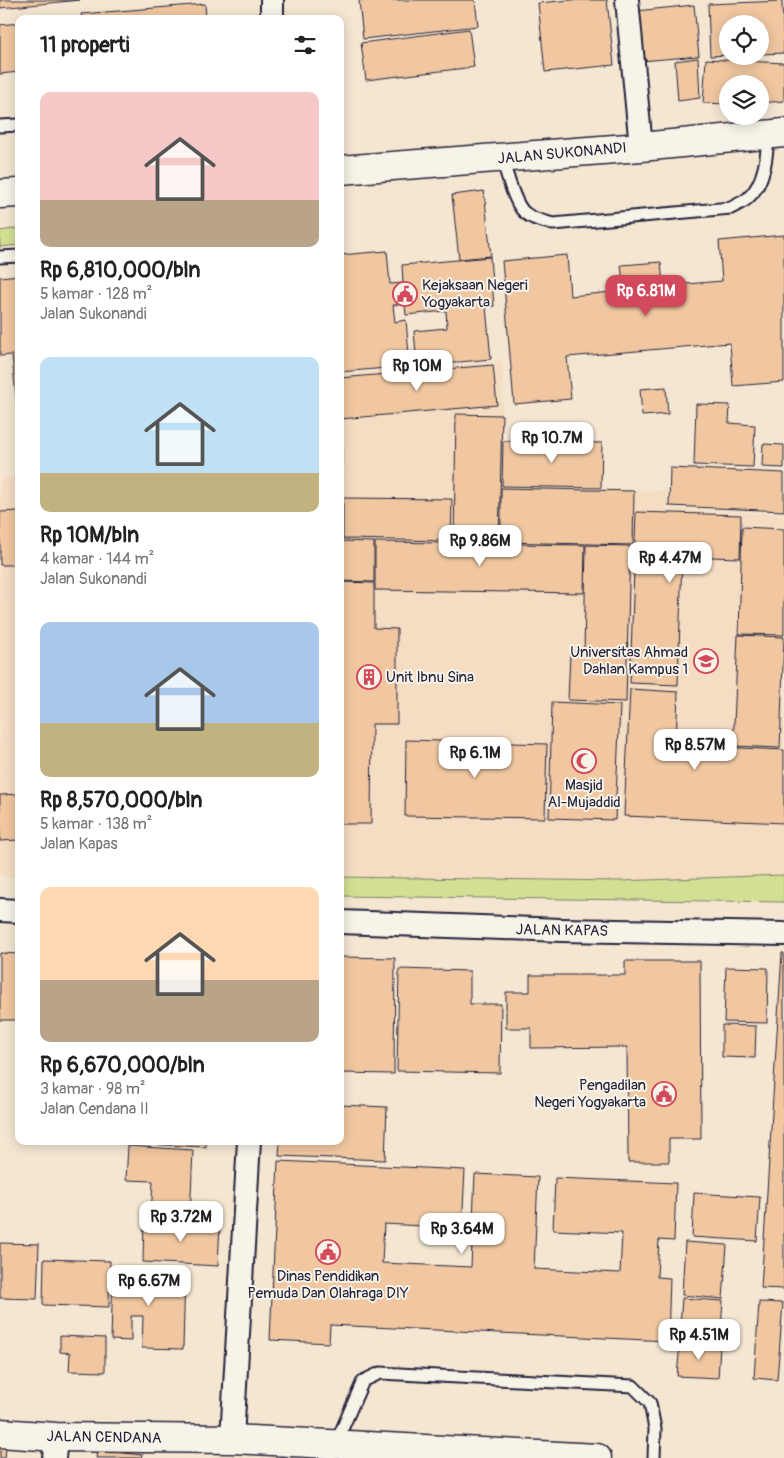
<!DOCTYPE html>
<html lang="id">
<meta charset="utf-8">
<style>
:root{--surface:#fff;--page:#f6f6f6;--text:#222;--muted:#767676;--accent:#d1495b}
body{margin:0;font-family:Pangolin,sans-serif;background:var(--page);color:var(--text);height:100vh;display:flex;flex-direction:column;font-size:19px;white-space:nowrap}
*{box-sizing:border-box;margin:0}
p{font-size:16px;color:var(--muted)}
.icon{flex:none;width:28px;height:28px;fill:none;stroke:currentColor;stroke-width:2;stroke-linecap:round;stroke-linejoin:round}
.map{position:relative;flex:1;overflow:hidden}
.panel{position:absolute;left:15px;top:15px;width:329px;height:1130px;display:flex;flex-direction:column;background:var(--surface);border-radius:10px;box-shadow:0 2px 12px #0003}
.panel>*{flex:none}
.buttons{position:absolute;left:719px;top:15px;display:grid;gap:10px}
.buttons a{display:grid;place-items:center;width:50px;height:50px;border-radius:50%;background:var(--surface);box-shadow:0 2px 12px #0003;font-size:25px}
.price{position:absolute;translate:-50% -42px;padding:0 11px;border-radius:10px;background:#fff;color:#222;font-size:16px;line-height:32px;filter:drop-shadow(0 1px 2px #0008)}
.price::after{content:'';position:absolute;left:50%;top:30px;width:15px;height:11px;margin-left:-8px;background:inherit;clip-path:polygon(0 0,100% 0,50% 100%)}
.price.current{background:var(--accent);color:#fff}
ul{padding:0;list-style:none}
li{display:grid;align-content:center;gap:10px;height:265px;padding:0 25px}
li span{display:grid;place-items:center;height:155px;border-radius:10px;color:#555}
li>.icon{margin-inline-start:auto}
span .icon{width:90px;height:90px;fill:#fffc;stroke-width:1}
li b{font-size:21px}
h2{display:flex;justify-content:space-between;align-items:center;height:60px;padding:0 25px;font-size:21px}
.map>svg:first-child{display:block}
</style>
<div class="map">
<svg width="784" height="1458" viewBox="0 0 784 1458">
<rect width="100%" height="100%" fill="#f5e6d2"/>
<filter id="ink" filterUnits="userSpaceOnUse"><feTurbulence type="fractalNoise" baseFrequency=".02" numOctaves="2"/><feDisplacementMap in="SourceGraphic" scale="10" xChannelSelector="R" yChannelSelector="G"/><feConvolveMatrix kernelMatrix="1 2 1 2 8 2 1 2 1" color-interpolation-filters="sRGB"/></filter>
<g filter="url(#ink)">
<!-- built -->
<path fill="#f4ddc3" d="M503 361 501 487 667 491V509L784 514V875L619 881 340 877V375Z
M19 476V877H0V479Z"/>
<!-- green -->
<path fill="#d2e094" stroke="#7a8168" d="M19 228V245L0 247V231Z
M784 875V902L340 896V877L619 881Z"/>
<!-- building -->
<path fill="#f0c7a0" stroke="#22223b" d="M0 0H80L0 8Z
M359 0H475L478 26 363 39Z
M571 0H607L614 65 545 72 538 3Z
M782 1 784 53 760 54V24H728V55L710 56 708 4Z
M205 4 206 19H82L81 14Z
M694 5 699 56 641 61 636 11Z
M19 23V72L0 74V25Z
M469 29 474 67 366 80 361 43Z
M698 58 700 98 678 101 675 61Z
M706 59 784 63V101L760 103V84H728V104L703 103Z
M484 191 491 256 459 259 452 195Z
M784 235V382L733 386 730 343 567 357 571 399 514 404 502 261 567 255 570 296 624 291 621 265 661 262 663 286 722 281 719 241Z
M387 251 390 284 403 283 402 265 490 257 494 306 486 307 491 359 417 366 414 331 447 328 446 311 406 315 405 304 393 305 395 322 406 320 410 366 340 372V255Z
M19 275V427L12 355 0 356V277Z
M493 365 497 405 340 419V378Z
M666 387 668 414 642 416 640 389Z
M696 404 730 405 729 423 755 425 753 467 694 465Z
M456 414 502 415 499 542 454 541Z
M340 439H342L341 539H340Z
M503 441 602 443 601 488 502 486Z
M763 444 784 445V468L762 467Z
M670 468 784 473V511L669 506Z
M501 488 634 491 633 545 501 542Z
M343 498 452 499 451 541 343 539Z
M19 511V565H0V512Z
M636 512 741 515 740 558 682 556 678 685 630 683Z
M742 527 784 529V635L739 634Z
M340 541 374 542V582L340 581Z
M375 542 585 545 584 593 375 590Z
M586 545 630 546 626 702 568 700 570 654 584 655Z
M340 582 374 583V628L397 629V724H372L371 824H340Z
M738 635 784 637 780 748 733 746Z
M630 689 678 692 676 745 784 750V823L624 816Z
M552 702 620 705 615 820 549 818Z
M406 740 547 744 545 818 405 816Z
M19 794V840L0 841V795Z
M0 953 19 954V1020H0Z
M782 953H784V1289L761 1288Z
M340 957 395 958 394 1074 340 1073Z
M625 961H700L701 1139H669V1162H628L627 1047 531 1048V1028H506V992H530V975H625Z
M726 967 768 968 767 1023 724 1022Z
M399 969 470 971V1004H501L500 1073 397 1071Z
M722 1025 756 1026 755 1058 722 1057Z
M340 1105 387 1107 385 1160 279 1156 280 1141H340Z
M122 1141H206V1147L122 1143Z
M128 1146 193 1150 190 1218 151 1216 153 1181 126 1180Z
M278 1161 465 1170 462 1228 384 1224 382 1263 471 1267 475 1174 538 1177 534 1269 620 1273 622 1233 553 1230 555 1178 676 1183 674 1241 659 1240 657 1277 670 1278 668 1341 330 1325 329 1343 270 1340Z
M694 1193 760 1197 757 1241 692 1237Z
M144 1220 220 1224 218 1266 143 1262Z
M685 1242 727 1245 723 1299 682 1295Z
M0 1243 39 1244 37 1299 0 1298Z
M44 1259 110 1261 109 1307 43 1305Z
M113 1270 185 1272 183 1349 142 1348 143 1316H131V1341L111 1340Z
M682 1298 723 1301 720 1344 679 1341Z
M759 1302 783 1303 777 1380 754 1378Z
M60 1336 105 1338V1372L69 1371 70 1353 60 1352Z
M680 1343 720 1346 718 1378 677 1376Z
M0 1447H6L5 1458H0Z
M97 1450 142 1455 141 1458H96Z"/>
<g fill="none" stroke-linecap="round" stroke-linejoin="round">
<defs>
<path id="service" d="M0 126 19 125
M502 158C506 171 514 203 524 212 531 219 543 221 553 224L731 208C736 205 744 202 748 198 765 183 767 155 768 135
M0 257 19 256
M336 1443 363 1381 380 1373 633 1386 650 1403 655 1429 654 1458"/>
<path id="minor" d="M627 0 641 147
M272 19V0
M0 910 19 911
M340 922 561 930 784 934
M232 1439 249 1141
M54 1458 56 1437"/>
<path id="tertiary" d="M340 170 641 147 784 133
M0 194 19 193"/>
<path id="secondary" d="M0 1433 56 1437 232 1439 597 1458"/>
</defs>
<!-- service casing -->
<use href="#service" stroke="#22223b" stroke-width="15"/>
<!-- minor casing -->
<use href="#minor" stroke="#22223b" stroke-width="26"/>
<!-- tertiary casing -->
<use href="#tertiary" stroke="#22223b" stroke-width="31"/>
<!-- secondary casing -->
<use href="#secondary" stroke="#22223b" stroke-width="31"/>
<!-- service -->
<use href="#service" stroke="#f7f3e8" stroke-width="11"/>
<!-- minor -->
<use href="#minor" stroke="#f7f3e8" stroke-width="22"/>
<!-- tertiary -->
<use href="#tertiary" stroke="#f7f3e8" stroke-width="28"/>
<!-- secondary -->
<use href="#secondary" stroke="#f7f3e8" stroke-width="28"/>
</g>
</g>
<!-- icons -->
<defs>
<symbol id="civic-ring" viewBox="-11 -11 22 22"><circle r="9.5" fill="#f7f3e8" stroke="#d1495b" stroke-width="1.5"/><path d="M-.6-6.5H3V-4.5H.6V-3L4-1V1h2V6H-6V1h2V-1L-.6-3ZM-1.2 2.5V6h2.4V2.5Z" fill="#d1495b"/></symbol>
<symbol id="university-ring" viewBox="-11 -11 22 22"><circle r="9.5" fill="#f7f3e8" stroke="#d1495b" stroke-width="1.5"/><path d="M0-5L7-2L0 1L-7-2ZM-4 1L0 2.5L4 1V4Q0 6-4 4Z" fill="#d1495b"/></symbol>
<symbol id="building-ring" viewBox="-11 -11 22 22"><circle r="9.5" fill="#f7f3e8" stroke="#d1495b" stroke-width="1.5"/><path d="M-4-6H4V6H1V3H-1V6H-4ZM-2.5-4.3h1.7v1.8h-1.7ZM.8-4.3h1.7v1.8H.8ZM-2.5-1h1.7V.8h-1.7ZM.8-1h1.7V.8H.8Z" fill="#d1495b"/></symbol>
<symbol id="mosque-ring" viewBox="-11 -11 22 22"><circle r="9.5" fill="#f7f3e8" stroke="#d1495b" stroke-width="1.5"/><path d="M3.5-4.9A6 6 0 1 0 3.5 4.9A5 5 0 1 1 3.5-4.9Z" fill="#d1495b"/></symbol>
</defs>
<g fill-rule="evenodd">
<use href="#civic-ring" x="391" y="280" width="28" height="28"/>
<use href="#university-ring" x="692" y="647" width="28" height="28"/>
<use href="#building-ring" x="355" y="663" width="28" height="28"/>
<use href="#mosque-ring" x="570" y="747" width="28" height="28"/>
<use href="#civic-ring" x="650" y="1080" width="28" height="28"/>
<use href="#civic-ring" x="314" y="1238" width="28" height="28"/>
</g>
<g text-anchor="middle" stroke-width="4" stroke-linejoin="round" paint-order="stroke">
<!-- street labels -->
<g font-size="15" fill="#22223b" stroke="#f7f3e8">
<text transform="translate(562 153) rotate(-5)" y="5">JALAN SUKONANDI</text>
<text transform="translate(562 930) rotate(1)" y="5">JALAN KAPAS</text>
<text transform="translate(104 1437) rotate(1)" y="5">JALAN CENDANA</text>
</g>
<!-- poi labels -->
<g font-size="15" fill="#22223b" stroke="#f7f3e8" text-anchor="start">
<text x="422" y="290">Kejaksaan Negeri<tspan x="422" dy="17">Yogyakarta</tspan></text>
<text x="688" y="657" text-anchor="end">Universitas Ahmad<tspan x="688" dy="17">Dahlan Kampus 1</tspan></text>
<text x="386" y="682">Unit Ibnu Sina</text>
<text x="584" y="790" text-anchor="middle">Masjid<tspan x="584" dy="17">Al-Mujaddid</tspan></text>
<text x="646" y="1090" text-anchor="end">Pengadilan<tspan x="646" dy="17">Negeri Yogyakarta</tspan></text>
<text x="328" y="1281" text-anchor="middle">Dinas Pendidikan<tspan x="328" dy="17">Pemuda Dan Olahraga DIY</tspan></text>
</g>
</g>
</svg>
<div class="buttons">
<a><svg class="icon" aria-label="locate" viewBox="0 0 24 24"><circle cx="12" cy="12" r="6"/><path d="M12 2v4M12 18v4M2 12h4M18 12h4"/></svg></a>
<a><svg class="icon" aria-label="layers" viewBox="0 0 24 24"><path d="M12 4l9 5-9 5-9-5zM3 14l9 5 9-5"/></svg></a>
</div>
<b class="price current" style="left:646px;top:317px">Rp 6.81M</b>
<b class="price" style="left:417px;top:392px">Rp 10M</b>
<b class="price" style="left:552px;top:464px">Rp 10.7M</b>
<b class="price" style="left:480px;top:567px">Rp 9.86M</b>
<b class="price" style="left:670px;top:584px">Rp 4.47M</b>
<b class="price" style="left:695px;top:771px">Rp 8.57M</b>
<b class="price" style="left:475px;top:779px">Rp 6.1M</b>
<b class="price" style="left:181px;top:1243px">Rp 3.72M</b>
<b class="price" style="left:462px;top:1255px">Rp 3.64M</b>
<b class="price" style="left:149px;top:1307px">Rp 6.67M</b>
<b class="price" style="left:699px;top:1361px">Rp 4.51M</b>
<section class="panel">
<h2>11 properti<svg class="icon" aria-label="filters" viewBox="0 0 24 24"><path d="M4 7h16M4 17h16"/><circle cx="9" cy="7" r="2"/><circle cx="15" cy="17" r="2"/></svg></h2>
<ul>
<li><span style="background:linear-gradient(#f6c9c9 70%,#b9a48a 0)"><svg class="icon" aria-label="home" viewBox="0 0 24 24"><path d="M3 11l9-7 9 7M6 9v11h12V9"/></svg></span><div><b>Rp 6,810,000/bln</b><p>5 kamar · 128 m²</p><p>Jalan Sukonandi</p></div></li>
<li><span style="background:linear-gradient(#bfe0f5 75%,#c2b280 0)"><svg class="icon" aria-label="home" viewBox="0 0 24 24"><path d="M3 11l9-7 9 7M6 9v11h12V9"/></svg></span><div><b>Rp 10M/bln</b><p>4 kamar · 144 m²</p><p>Jalan Sukonandi</p></div></li>
<li><span style="background:linear-gradient(#a9c7e8 65%,#c2b280 0)"><svg class="icon" aria-label="home" viewBox="0 0 24 24"><path d="M3 11l9-7 9 7M6 9v11h12V9"/></svg></span><div><b>Rp 8,570,000/bln</b><p>5 kamar · 138 m²</p><p>Jalan Kapas</p></div></li>
<li><span style="background:linear-gradient(#ffd9b3 60%,#b9a48a 0)"><svg class="icon" aria-label="home" viewBox="0 0 24 24"><path d="M3 11l9-7 9 7M6 9v11h12V9"/></svg></span><div><b>Rp 6,670,000/bln</b><p>3 kamar · 98 m²</p><p>Jalan Cendana II</p></div></li>
</ul>
</section>
</div>
